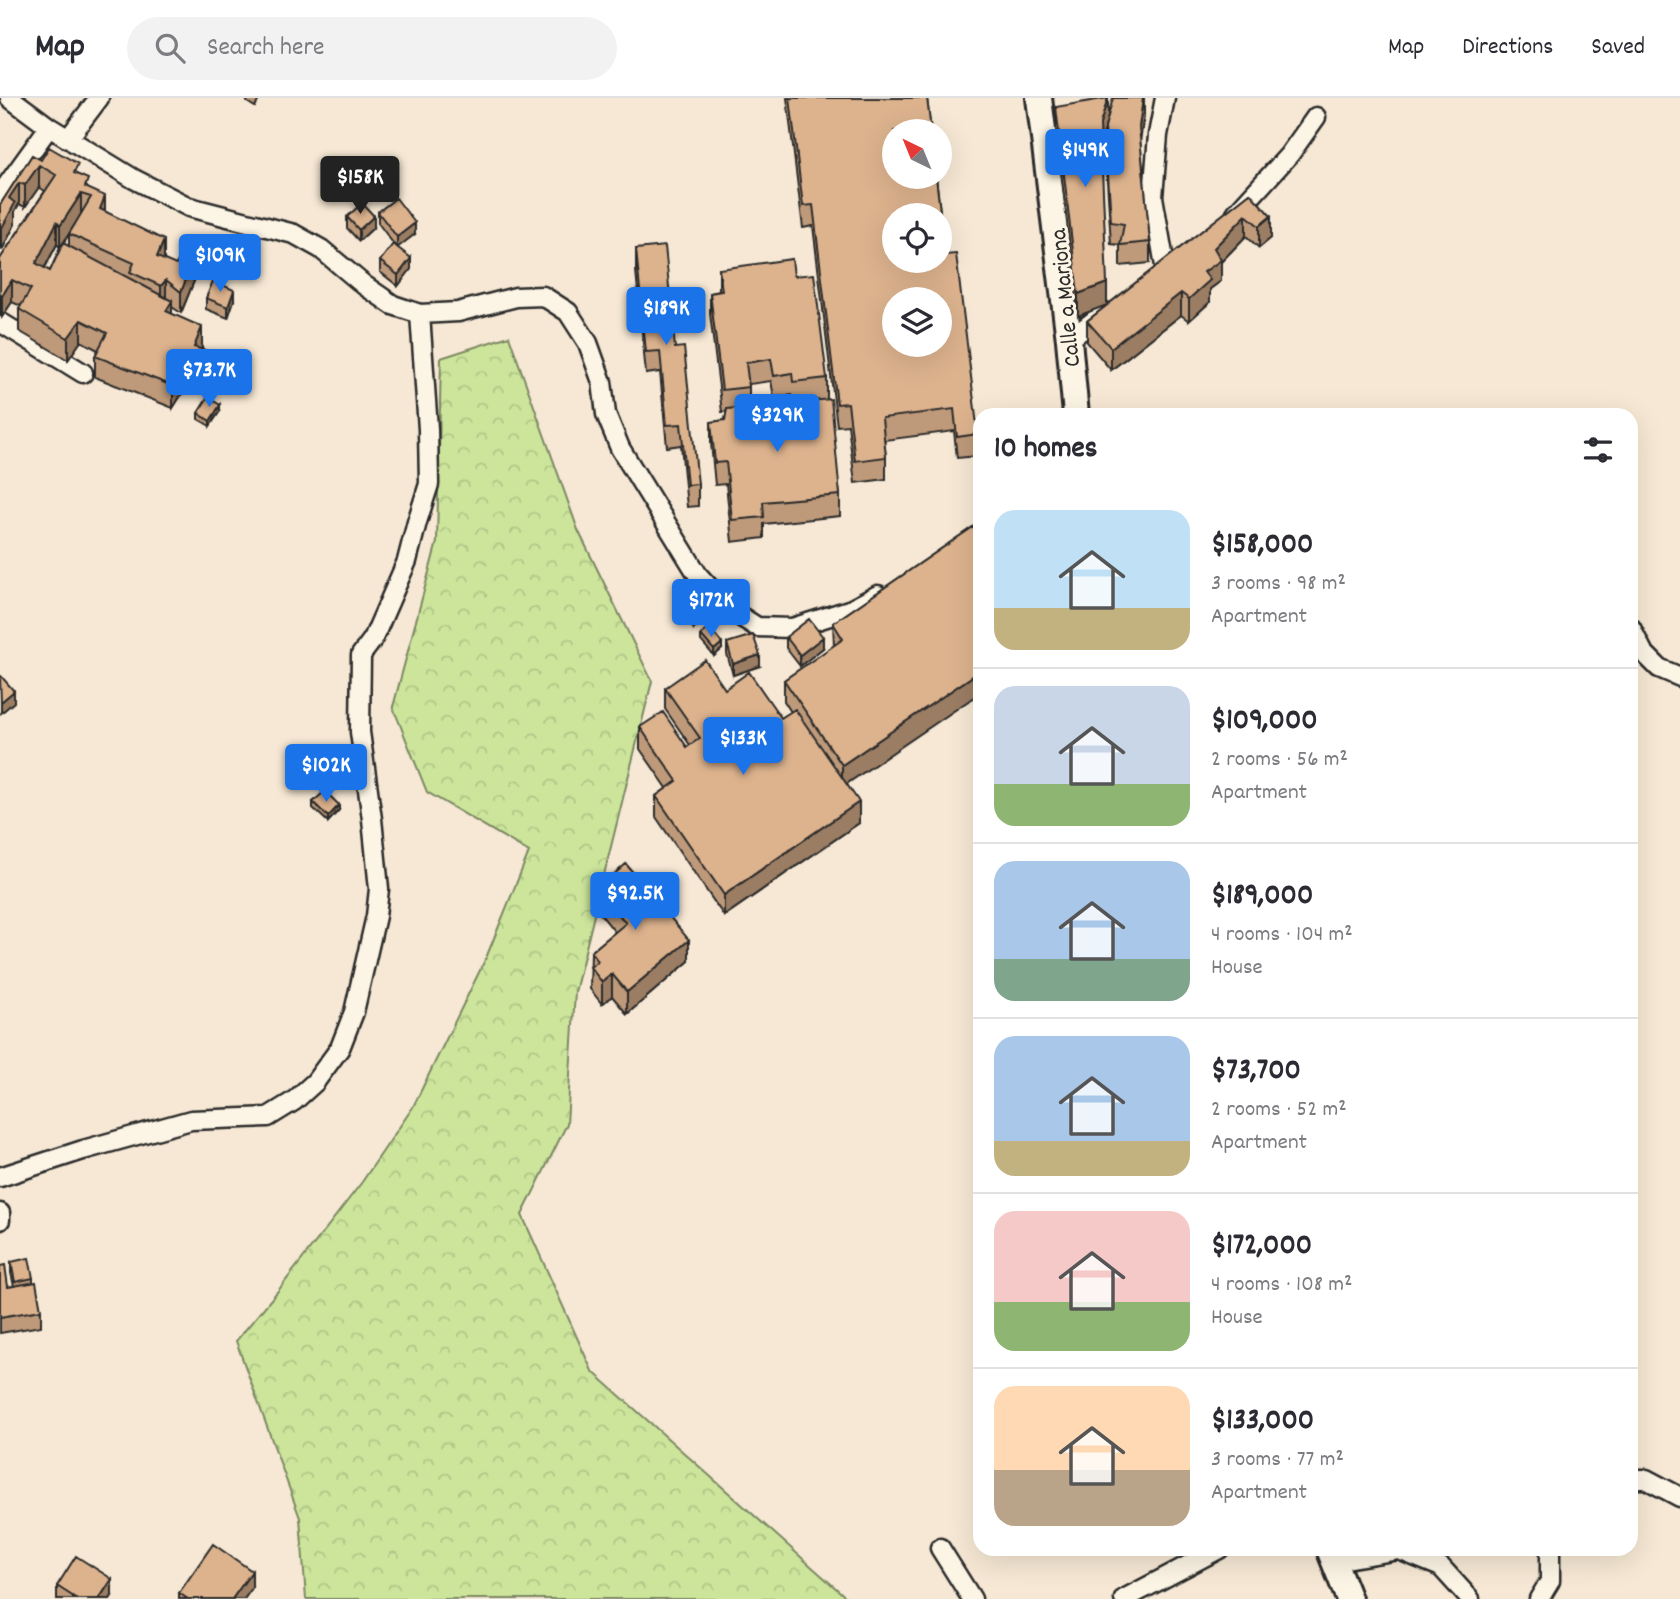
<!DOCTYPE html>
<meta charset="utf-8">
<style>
:root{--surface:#fff;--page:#f2f2f3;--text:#2b2b33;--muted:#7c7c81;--line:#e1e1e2;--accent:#1a73e8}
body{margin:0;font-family:Dekko,sans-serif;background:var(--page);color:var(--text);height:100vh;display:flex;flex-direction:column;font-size:26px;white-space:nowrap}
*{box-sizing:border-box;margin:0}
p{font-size:23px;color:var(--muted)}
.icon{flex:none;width:38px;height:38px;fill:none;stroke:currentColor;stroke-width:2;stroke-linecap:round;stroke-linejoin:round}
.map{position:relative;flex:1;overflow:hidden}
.drawer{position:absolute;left:973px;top:310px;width:665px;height:1148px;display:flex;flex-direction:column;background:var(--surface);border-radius:21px;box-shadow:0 7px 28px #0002}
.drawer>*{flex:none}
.needle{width:46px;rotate:317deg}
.controls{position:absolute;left:882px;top:21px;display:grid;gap:14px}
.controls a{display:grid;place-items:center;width:70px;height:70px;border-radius:50%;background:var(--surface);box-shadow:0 7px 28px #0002;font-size:35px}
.price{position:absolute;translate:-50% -60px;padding:0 16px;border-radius:7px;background:var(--accent);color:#fff;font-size:23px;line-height:46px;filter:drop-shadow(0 2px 4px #0008)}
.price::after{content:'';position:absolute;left:50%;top:42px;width:21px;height:16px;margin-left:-10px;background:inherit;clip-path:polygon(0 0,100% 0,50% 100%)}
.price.current{background:#222;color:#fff}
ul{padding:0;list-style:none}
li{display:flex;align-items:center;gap:21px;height:175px;padding:0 21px}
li+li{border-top:2px solid var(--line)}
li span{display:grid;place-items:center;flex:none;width:196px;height:140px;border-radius:21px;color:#555}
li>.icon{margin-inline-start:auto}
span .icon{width:84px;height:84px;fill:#fffc;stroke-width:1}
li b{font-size:30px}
h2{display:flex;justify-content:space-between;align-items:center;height:84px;padding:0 21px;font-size:30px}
header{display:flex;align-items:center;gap:42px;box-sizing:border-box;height:98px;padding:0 35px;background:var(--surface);border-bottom:2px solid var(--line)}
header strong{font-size:33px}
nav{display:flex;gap:38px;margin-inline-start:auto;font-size:24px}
.search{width:490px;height:63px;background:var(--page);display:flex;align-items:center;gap:18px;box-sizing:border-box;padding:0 24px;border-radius:38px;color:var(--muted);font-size:26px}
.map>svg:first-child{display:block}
</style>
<header>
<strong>Map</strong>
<div class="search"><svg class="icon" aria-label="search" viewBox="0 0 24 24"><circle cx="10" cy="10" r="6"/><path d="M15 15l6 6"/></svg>Search here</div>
<nav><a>Map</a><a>Directions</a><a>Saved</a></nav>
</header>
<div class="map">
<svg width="1680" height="1501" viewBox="0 0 1680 1501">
<defs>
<pattern id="forest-crowns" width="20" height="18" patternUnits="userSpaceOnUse" patternTransform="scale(1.75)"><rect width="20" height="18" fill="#cce59b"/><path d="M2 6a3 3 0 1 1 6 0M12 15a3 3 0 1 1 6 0" fill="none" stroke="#afc586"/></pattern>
</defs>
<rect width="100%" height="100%" fill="#f6e8d4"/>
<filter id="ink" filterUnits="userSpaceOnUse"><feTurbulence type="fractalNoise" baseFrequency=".0143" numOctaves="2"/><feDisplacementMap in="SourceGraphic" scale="14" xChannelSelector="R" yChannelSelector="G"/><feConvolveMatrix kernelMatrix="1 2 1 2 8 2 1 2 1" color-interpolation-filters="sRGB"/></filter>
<g filter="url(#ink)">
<!-- forest -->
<path fill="url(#forest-crowns)" stroke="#7c8863" stroke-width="2" d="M509 238 578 432 652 583 575 894 567 1026 522 1117 592 1273 848 1501H306L300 1420 236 1243 277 1194 362 1084 413 1009 486 860 529 754 427 694 393 609 437 444 441 260Z"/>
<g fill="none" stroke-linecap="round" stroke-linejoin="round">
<defs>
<path id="minor" d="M10 0 49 29 134 81 189 109 294 136 321 151 364 187 393 207 420 216 458 214 516 199 543 198 568 214 588 245 602 284 606 316 620 350 698 477 729 511 757 529 792 530 852 511 878 497
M1165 0 1158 37 1153 99 1165 168
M68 41 99 0
M0 97 49 29
M1236 115 1289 57 1316 19
M0 224 83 275
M1069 242 1105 214
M1631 530 1643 554 1659 570 1680 579
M0 1079 83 1052 191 1022 268 1019 294 1003 315 984 340 950 354 914 376 818 379 791 372 721 360 634 361 557 373 541 407 463 417 424 429 386 428 331 420 216
M0 1115V1122
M1631 1381H1646L1680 1399
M940 1450 972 1501
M1334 1463 1399 1452 1441 1469 1470 1501
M1124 1501 1219 1451
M1539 1501 1550 1483V1451"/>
<path id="secondary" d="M1039 0 1069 242 1076 317
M1329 1451 1349 1501"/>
</defs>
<!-- minor casing -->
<use href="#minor" stroke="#2b2b2b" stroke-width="23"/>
<!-- secondary casing -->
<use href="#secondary" stroke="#2b2b2b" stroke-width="30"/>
<!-- minor -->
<use href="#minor" stroke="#fcf5e5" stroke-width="18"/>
<!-- secondary -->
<use href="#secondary" stroke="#fcf5e5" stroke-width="24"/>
</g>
<!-- wall -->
<path fill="#be9a7a" stroke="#2b2b2b" stroke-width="2" fill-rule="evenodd" d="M247 0H260L255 9 247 4Z
M787 0H927L945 157 978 336V358L957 360 954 333 884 342 886 359V381L855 385 848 327 837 328 813 128 803 130Z
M1144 0V17L1140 41 1150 144V165L1120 168V147L1111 146 1105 51V32L1101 45 1078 218 1056 31V9L1108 18Z
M32 57 41 62 78 77 105 113 164 162 196 178 181 215 172 209V216L202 250 207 275 201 291 188 286 173 310 95 279V258L98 252 81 243 68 262 19 233V211L21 208 12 204 2 219 0 218V161L45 93 39 89 25 109 19 106 15 113V126L2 152 0 151V107ZM71 132 69 136V149L63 146ZM57 146 60 150 50 173 45 170Z
M1250 95 1271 140 1259 150 1246 138 1221 164V183L1210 191V204L1189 223 1181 217 1111 272 1087 244V223Z
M378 114 415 136 397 149 411 171 398 188 380 174V163L395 148 378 125Z
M347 119 374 129 359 143 347 130Z
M636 151 698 386V408L687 409 681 347 667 349 660 274 646 276 636 173Z
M719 171 794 178 827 280V301L840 397V418L764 426V440L732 444 726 386 715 387 711 345V324L725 322 727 313 722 314 710 216V195L719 193ZM771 283 774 299 792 297 793 305 749 309V286Z
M206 200 234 202 228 220 206 211Z
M220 313 210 328 198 321V315Z
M973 429 847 686 859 725 724 818 656 719V698L667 690 640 651V629L687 649 690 647 665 611V590L725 591 781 620 791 614 784 603V582L834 548 833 525Z
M679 504 706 520 694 531 679 515Z
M701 537 722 551 714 558 701 543Z
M786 539 823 550 800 568 786 550Z
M727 545 760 568 733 577 727 556Z
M313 704 339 712 328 724 313 710Z
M597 791 689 863 627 916 612 898 602 906 590 891 591 854 615 834 597 812Z
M11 1164 33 1180V1184L41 1212V1228L0 1235V1168L8 1189 14 1188 11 1175Z
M57 1488 112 1498 110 1501H57Z
M252 1490 244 1501H179V1495Z"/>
<!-- shaded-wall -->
<path fill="#9b7d63" stroke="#2b2b2b" stroke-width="2" d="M1108 0V21L1100 48V26Z
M1143 0 1144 17 1139 50V29Z
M39 67V89L25 109V87Z
M19 85V106L15 113V126L2 152V130L9 100Z
M81 96V117L60 150V128Z
M105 98V119L100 111Z
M1246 117V138L1221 164V183L1210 191V204L1189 223V201L1204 174 1214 150Z
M374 118V129L359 143V132Z
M1271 118V140L1259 150V128Z
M57 124V146L36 186V165Z
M415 125V136L397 150V139Z
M164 142V164L157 159Z
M196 156V178L181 215V194Z
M411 160V171L398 188V177Z
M12 182V204L2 219V198Z
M166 182V204L161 210V188Z
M1107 185V207L1078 218V196Z
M234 192V202L228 220V209Z
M1181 195V217L1111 272V250Z
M172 203V224L166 213Z
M81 222V243L68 262V240Z
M202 229V250L195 267 194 249Z
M207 253V275L201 291V269Z
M188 265V286L173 310V288Z
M220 307V313L210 328V323Z
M706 509V520L694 531V520Z
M823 539V550L800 568V557Z
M722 545V551L714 558V552Z
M760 557V568L733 577V566Z
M980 573V595L842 689V667Z
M14 593V604L1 615V604Z
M859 704V725L724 818V797Z
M339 707V712L328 724V719Z
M689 842V863L627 916V894Z
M612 876V898L602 906V884Z
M252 1473V1490L244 1501H232Z
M112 1481V1498L110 1501H99Z"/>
<!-- building -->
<path fill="#ddb38e" stroke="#2b2b2b" stroke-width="2" fill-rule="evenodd" d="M790 0H927L931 33H894V79H936L945 157 956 156 978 336 957 339 954 311 882 320 886 359 855 363 848 305 837 306 813 107 803 108ZM894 117H940V163H894ZM894 201H940V247H894Z
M1108 0 1100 26 1107 185 1078 196 1056 9Z
M1113 0H1143L1139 29 1150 144 1120 147 1124 126 1111 124 1105 29Z
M49 49 78 66 74 75 88 81 85 89 105 98 100 111 164 142 157 159 176 167 183 153 196 156 181 194 166 182 161 188 130 174 134 165 69 136 91 99 81 96 60 128 57 124 36 165 50 173 63 145 172 203 166 213 202 229 194 249 207 253 201 269 188 265 173 288 95 258 107 235 81 222 68 240 19 211 31 191 12 182 2 198 0 197V161L56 77 39 67 25 87 19 85 9 100 15 105 2 130 0 129V107L32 57 41 62Z
M1250 95 1271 118 1259 128 1246 117 1214 150 1221 162 1204 174 1210 182 1189 201 1181 195 1111 250 1087 223Z
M396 100 415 125 397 139 378 114Z
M362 105 374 118 359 132 347 119Z
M393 146 411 160 398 177 380 163Z
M665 148 675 250 684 249 698 386 687 387 681 326 667 327 660 253 646 254 636 151Z
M792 161 794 178 814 176 827 280 793 284 792 275 774 278 771 261 746 265 749 289 722 292 710 195 722 193 719 171Z
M213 183 234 192 228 209 206 200Z
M208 299 220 307 210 323 198 315Z
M831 301 840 397 763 404 764 419 732 422 726 364 715 365 711 324 725 322 727 311Z
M973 429 980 440V573L842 667 784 582 843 541 833 525Z
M691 492 706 509 694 520 679 504Z
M809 521 823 539 800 557 786 539Z
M709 530 722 545 714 552 701 537Z
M753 537 760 557 733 566 727 545Z
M705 562 725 591 749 574 781 620 795 611 859 704 724 797 656 698 677 683 640 629 663 614 687 649 700 640 665 590Z
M0 578H1L14 593 1 604Z
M325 693 339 707 328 719 313 704Z
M626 766 689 842 627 894 612 876 602 884 590 869 598 863 591 854 626 825 597 791Z
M29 1160 33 1180 15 1184 11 1164Z
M5 1167 8 1189 36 1184 41 1212 0 1219V1168Z
M213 1446 252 1473 232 1501H188L179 1495Z
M76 1458 112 1481 99 1501H77L57 1488Z"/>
</g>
<g text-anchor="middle" stroke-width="6" stroke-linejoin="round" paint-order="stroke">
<!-- street labels -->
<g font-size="24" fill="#2b2b2b" stroke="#fcf5e5">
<text transform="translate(1064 200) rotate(-96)" y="8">Calle a Mariona</text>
</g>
</g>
</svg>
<div class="controls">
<a><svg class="needle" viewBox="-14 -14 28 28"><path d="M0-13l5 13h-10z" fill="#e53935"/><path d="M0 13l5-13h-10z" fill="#7c7c81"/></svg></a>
<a><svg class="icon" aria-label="locate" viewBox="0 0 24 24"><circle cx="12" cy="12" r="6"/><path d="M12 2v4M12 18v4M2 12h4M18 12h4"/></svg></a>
<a><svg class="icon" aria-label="layers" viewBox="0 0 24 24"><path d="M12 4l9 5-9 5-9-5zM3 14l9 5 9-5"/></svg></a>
</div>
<b class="price" style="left:1085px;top:91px">$149K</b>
<b class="price current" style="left:360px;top:118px">$158K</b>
<b class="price" style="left:220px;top:196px">$109K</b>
<b class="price" style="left:666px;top:249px">$189K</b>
<b class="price" style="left:209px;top:311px">$73.7K</b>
<b class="price" style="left:777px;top:356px">$329K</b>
<b class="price" style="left:711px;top:541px">$172K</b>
<b class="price" style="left:743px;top:679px">$133K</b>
<b class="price" style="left:326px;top:706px">$102K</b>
<b class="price" style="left:635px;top:834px">$92.5K</b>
<section class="drawer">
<h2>10 homes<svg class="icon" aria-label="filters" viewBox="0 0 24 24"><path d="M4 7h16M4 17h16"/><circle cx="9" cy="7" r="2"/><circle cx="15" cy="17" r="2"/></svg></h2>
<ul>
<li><span style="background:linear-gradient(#bfe0f5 70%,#c2b280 0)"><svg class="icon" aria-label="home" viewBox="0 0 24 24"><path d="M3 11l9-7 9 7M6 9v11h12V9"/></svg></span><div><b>$158,000</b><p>3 rooms · 98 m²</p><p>Apartment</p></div></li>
<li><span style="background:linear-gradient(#c9d6e8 70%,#8fb573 0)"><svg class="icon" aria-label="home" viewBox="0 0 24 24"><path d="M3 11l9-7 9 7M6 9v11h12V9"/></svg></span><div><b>$109,000</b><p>2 rooms · 56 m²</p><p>Apartment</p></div></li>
<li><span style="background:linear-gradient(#a9c7e8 70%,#7fa58c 0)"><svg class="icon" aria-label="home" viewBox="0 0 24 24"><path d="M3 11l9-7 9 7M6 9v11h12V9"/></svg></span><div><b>$189,000</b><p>4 rooms · 104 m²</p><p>House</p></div></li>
<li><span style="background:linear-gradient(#a9c7e8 75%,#c2b280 0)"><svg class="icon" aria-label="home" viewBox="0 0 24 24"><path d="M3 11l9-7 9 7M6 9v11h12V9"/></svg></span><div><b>$73,700</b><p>2 rooms · 52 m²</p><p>Apartment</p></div></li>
<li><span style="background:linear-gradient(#f6c9c9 65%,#8fb573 0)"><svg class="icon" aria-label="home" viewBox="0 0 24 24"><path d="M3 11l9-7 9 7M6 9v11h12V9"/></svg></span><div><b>$172,000</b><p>4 rooms · 108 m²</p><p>House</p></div></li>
<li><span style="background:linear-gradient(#ffd9b3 60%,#b9a48a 0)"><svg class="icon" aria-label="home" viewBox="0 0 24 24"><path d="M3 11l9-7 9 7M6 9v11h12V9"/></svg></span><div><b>$133,000</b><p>3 rooms · 77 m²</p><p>Apartment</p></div></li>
</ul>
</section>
</div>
